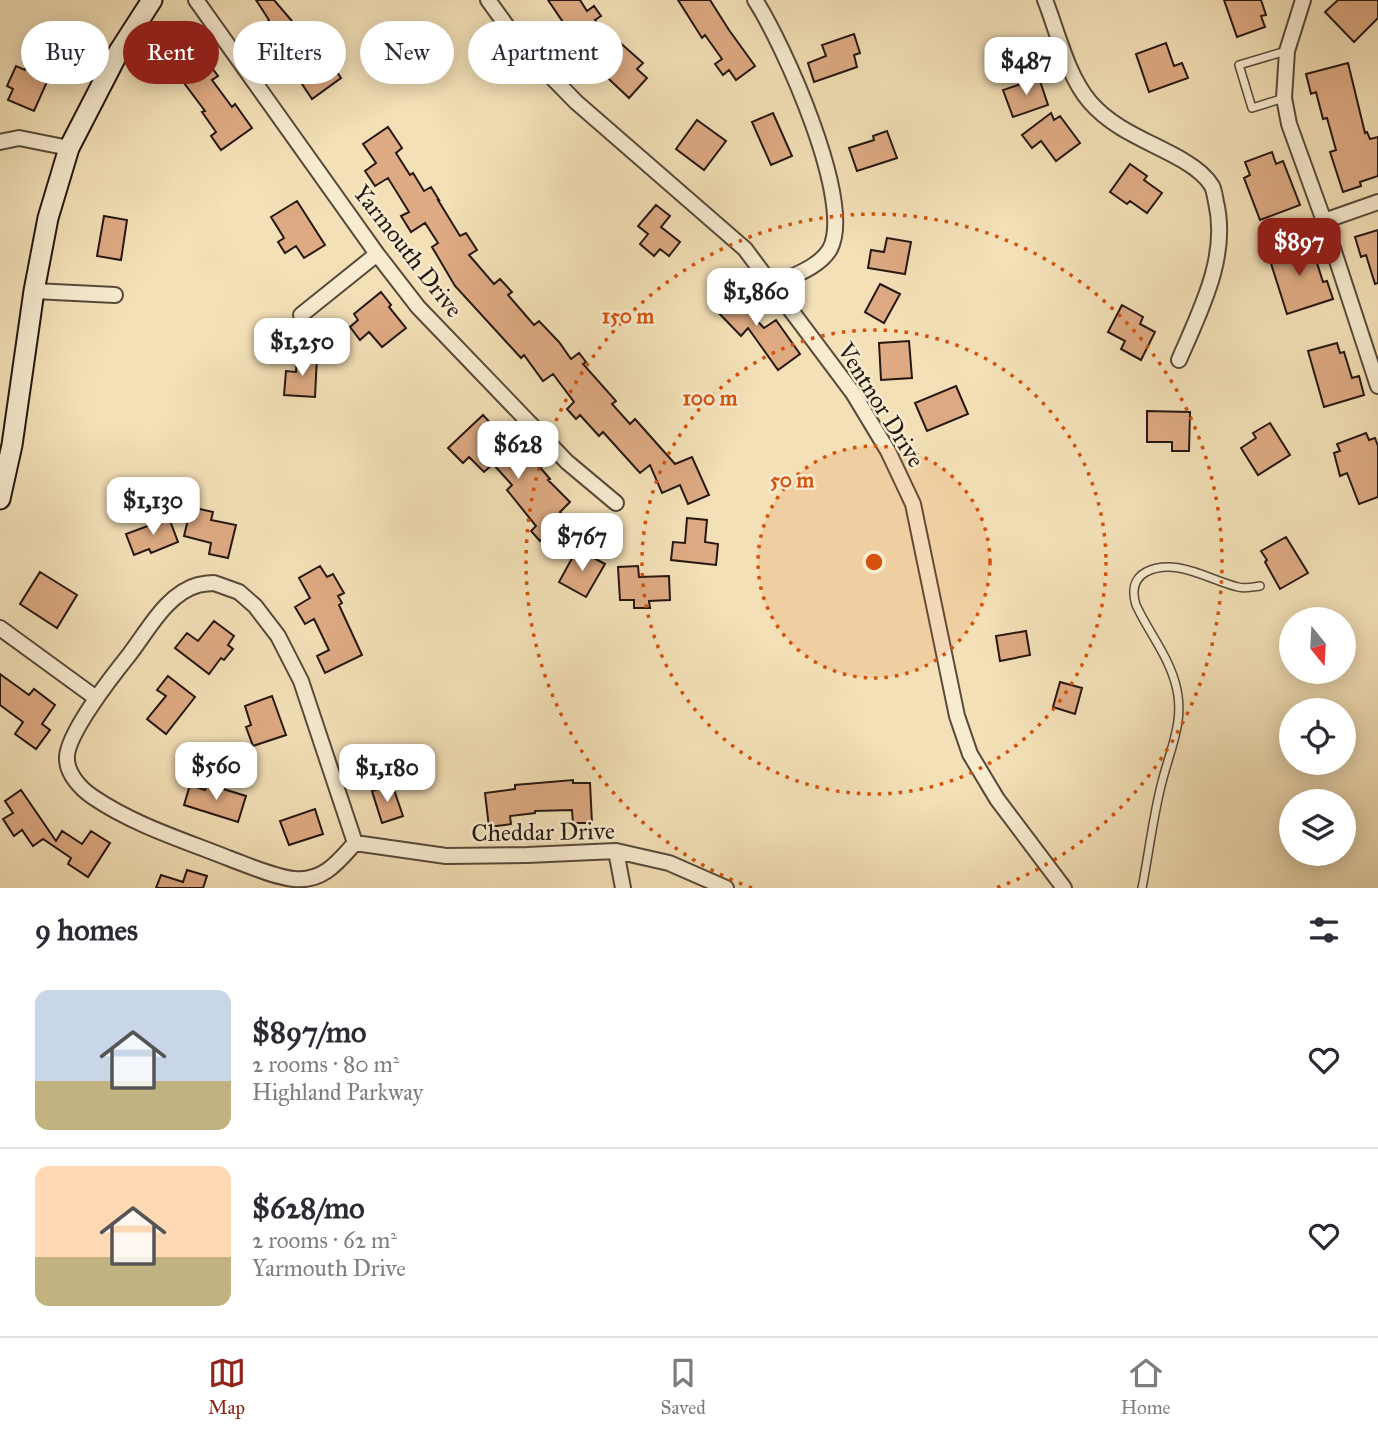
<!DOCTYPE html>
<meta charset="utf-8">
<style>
:root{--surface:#fff;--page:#f2f2f3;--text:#2b2b33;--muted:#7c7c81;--line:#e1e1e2;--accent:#8f2418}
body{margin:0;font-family:"IM FELL Great Primer",serif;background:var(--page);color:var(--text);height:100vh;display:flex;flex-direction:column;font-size:26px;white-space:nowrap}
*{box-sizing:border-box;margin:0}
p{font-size:23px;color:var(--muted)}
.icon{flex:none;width:38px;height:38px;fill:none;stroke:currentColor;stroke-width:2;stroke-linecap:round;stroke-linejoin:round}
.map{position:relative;height:888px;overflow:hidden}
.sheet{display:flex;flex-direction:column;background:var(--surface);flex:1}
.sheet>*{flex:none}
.guide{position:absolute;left:21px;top:21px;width:700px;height:63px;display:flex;gap:14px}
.needle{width:46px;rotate:162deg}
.buttons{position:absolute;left:1279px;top:607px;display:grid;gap:14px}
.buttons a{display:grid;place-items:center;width:77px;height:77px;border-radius:50%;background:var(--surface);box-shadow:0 4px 18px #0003;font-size:35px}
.price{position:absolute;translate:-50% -60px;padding:0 16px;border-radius:14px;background:#fff;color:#222;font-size:23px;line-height:46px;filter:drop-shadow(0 2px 4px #0008)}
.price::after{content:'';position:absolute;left:50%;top:42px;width:21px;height:16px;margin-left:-10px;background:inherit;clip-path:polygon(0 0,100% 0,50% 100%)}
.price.on{background:var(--accent);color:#fff}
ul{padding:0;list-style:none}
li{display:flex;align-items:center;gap:21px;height:175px;padding:0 35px}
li+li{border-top:2px solid var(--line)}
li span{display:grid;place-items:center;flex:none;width:196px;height:140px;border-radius:14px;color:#555}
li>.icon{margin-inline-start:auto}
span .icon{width:84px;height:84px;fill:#fffc;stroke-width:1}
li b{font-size:30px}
h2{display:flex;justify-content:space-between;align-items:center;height:84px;padding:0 35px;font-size:30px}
.pill{padding:0 24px;border-radius:32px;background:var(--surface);box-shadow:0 4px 18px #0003;font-size:24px;line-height:63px}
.pill.on{background:var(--accent);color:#fff}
.tab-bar{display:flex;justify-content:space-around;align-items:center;height:98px;border-top:2px solid var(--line);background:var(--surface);font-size:19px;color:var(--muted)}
.tab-bar a{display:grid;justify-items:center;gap:4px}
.tab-bar .on{color:var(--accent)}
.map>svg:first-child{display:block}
</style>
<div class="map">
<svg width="1378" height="888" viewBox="0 0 1378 888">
<rect width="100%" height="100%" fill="#f3e0b7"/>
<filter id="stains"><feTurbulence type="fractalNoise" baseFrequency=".00286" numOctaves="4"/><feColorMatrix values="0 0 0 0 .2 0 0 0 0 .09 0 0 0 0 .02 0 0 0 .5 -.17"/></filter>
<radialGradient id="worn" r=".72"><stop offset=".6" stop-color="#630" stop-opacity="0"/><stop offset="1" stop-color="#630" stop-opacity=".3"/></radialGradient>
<!-- building -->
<path fill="#deaa83" stroke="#251711" stroke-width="2" d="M256 0H274L315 48 318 45 341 78 312 99 302 84 311 78 290 49 282 56 259 29 269 20Z
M548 0H580L587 11 594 6 601 16 595 20 603 31 571 53 562 40 571 34Z
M678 0H710L729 30 755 66 736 80 729 70 723 75 715 64 722 59 705 35 702 38Z
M1224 0H1261L1266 15 1261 16 1265 27 1237 37Z
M1338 0H1378V18L1354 42 1325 12Z
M854 34 860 53 854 55 857 67 814 82 808 63 826 56 822 45Z
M191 40 218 76 212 80 232 107 235 104 252 128 221 150 211 136 216 132 202 112 205 111 166 59Z
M617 40 643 63 637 69 647 78 629 98 594 65Z
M1166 43 1174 66 1182 63 1188 78 1149 92 1136 54Z
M31 56 54 66 34 111 8 100 13 89 7 86 16 66 25 70Z
M1348 63 1365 133 1367 132 1370 139 1378 137V176L1360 182 1361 186 1343 192 1330 152 1336 150 1327 118 1323 119 1316 92 1311 94 1306 74Z
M1039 78 1048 105 1013 117 1003 90Z
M773 113 792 156 771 165 752 122Z
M1051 113 1054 120 1060 116 1080 143 1056 161 1041 141 1032 148 1022 135Z
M697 120 726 141 704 170 676 149Z
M388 127 402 148 396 153 410 175 413 173 424 191 431 187 439 200H438L460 236 466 233 477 250 469 255 494 284 500 279 512 292 508 295 534 325 539 321 559 342 571 359 579 353 586 362 583 364 616 401 612 404 630 424 635 419 675 464 692 457 709 495 688 504 680 485 662 493 650 465 640 473 603 432 599 436 580 415 576 419 567 409 574 402 553 374 543 381 524 355 521 358 455 286 432 247 438 243 425 223 411 232 401 216 409 212 388 178 375 186 365 171 376 163 363 144Z
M887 131 897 158 857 171 849 148 874 140 873 136Z
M1272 152 1276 164 1283 161 1300 205 1260 220 1244 178 1250 175 1245 162Z
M1130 164 1147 176 1144 180 1162 193 1147 213 1130 201 1127 204 1110 192Z
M297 201 325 245 304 258 296 246 285 253 278 242 284 238 271 217Z
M656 205 670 216 661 227 680 242 669 256 660 249 654 256 640 244 648 234 638 226Z
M104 216 127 220 121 260 97 256Z
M1378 230V283L1375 284 1366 255 1361 257 1355 237Z
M887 238 911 242 905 274 868 268 871 250 884 252Z
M1303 243 1306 250 1312 247 1323 282 1327 281 1333 299 1287 314 1268 254Z
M736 283 746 293 738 301 764 328 776 320 800 354 778 370 748 328 741 336 712 306Z
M880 284 900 294 884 323 865 312Z
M381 292 391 305 389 307 406 328 382 347 369 332 360 340 350 327 358 320 354 314Z
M1122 305 1143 317 1140 324 1155 332 1141 360 1121 349 1125 341 1108 332Z
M909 341 912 378 881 380 879 343Z
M1337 343 1340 353 1344 352 1352 378 1359 376 1364 395 1324 407 1308 351Z
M297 355 317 356 315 397 284 395 286 371 296 372Z
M956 386 968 414 927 431 915 403Z
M1147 411 1190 412 1189 451H1172V442H1147Z
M483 415 495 428 486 437 511 464 526 451 550 479 548 480 570 502 560 512 574 527 556 544 546 535 540 541 531 531 536 526 507 490 512 485 493 464 484 472 469 457 463 463 448 448Z
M1270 423 1290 455 1258 475 1241 448 1256 438 1253 433Z
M1366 433 1369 440 1375 438 1378 446V497L1359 504 1347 473 1340 476 1334 453 1340 451 1337 444Z
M191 507 213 512 211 520 236 525 228 558 209 554 211 543 184 536Z
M169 518 178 542 151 553 149 549 134 555 126 534Z
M687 518 707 520 705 542 718 544 716 565 671 560 673 542 685 543Z
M1286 537 1308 573 1280 589 1265 562 1267 560 1261 551Z
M577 549 605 564 586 597 559 582Z
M320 566 327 577 333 574 344 593 338 596 342 603 339 605 362 655 325 673 317 656 329 650 314 619 305 624 295 607 310 598 299 578Z
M638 566 639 577 669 576 670 600 649 601 650 608H634V600H620L618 567Z
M40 572 77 595 57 628 20 604Z
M214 621 234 636 228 645 233 649 224 660 221 658 209 674 175 648 187 633 198 641Z
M1026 631 1030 655 1000 661 996 636Z
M0 674 29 695 34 689 55 705 42 724 50 730 36 749 15 734 23 722 0 705Z
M168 676 195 697 166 734 147 719 166 696 157 690Z
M1060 682 1082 688 1075 714 1053 707Z
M272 696 286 735 253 746 246 727 251 725 245 706Z
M573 780V783H590L592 823H573L572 810 535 811V813L510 816 511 824 489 827 485 793 515 789V785Z
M207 784 246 796 238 822 184 805 190 785 205 790Z
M392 784 403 816 382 823 372 791Z
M21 790 56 841 62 831 82 844 91 831 110 843 88 877 68 864 71 858 43 839 33 846 22 830 14 836 3 819 13 813 5 801Z
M315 809 323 834 289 845 280 821Z
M187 870 207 876 203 888H156L161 875 183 882Z"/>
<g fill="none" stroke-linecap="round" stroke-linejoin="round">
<defs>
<path id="lane" d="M1284 98 1252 108 1239 65 1286 51
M1142 888C1149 853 1153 816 1162 782 1171 746 1186 719 1175 682 1167 654 1148 631 1136 605 1132 592 1133 579 1146 572 1176 557 1209 580 1238 587 1246 589 1253 587 1260 586"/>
<path id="street" d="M196 0 377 254 418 307 567 462 616 503
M488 0 509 29 537 62 576 102 745 249 853 393 888 451 913 504 957 716 970 754 997 799 1064 888
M755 0C783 43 855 202 830 249 819 268 791 276 772 286
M1045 0C1058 33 1067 75 1090 102 1115 131 1152 142 1184 161 1194 167 1206 176 1212 186 1214 190 1215 197 1216 202 1229 257 1200 311 1179 360
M1303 0 1287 51 1284 98 1289 124 1324 221 1378 386
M0 142 19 138 69 148
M1324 221 1378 202
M34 291 115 295
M301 315 377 254
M214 583 239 592 255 606 278 636 301 681 355 843C338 862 323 882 294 879 274 877 247 865 228 858 183 840 134 825 93 797 81 789 67 774 67 759 65 736 113 675 129 655 147 632 167 593 198 585 203 584 209 583 214 583Z
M0 628 96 698
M355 843 446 856 527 855 616 851 669 863 726 888
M616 851 623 888"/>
<path id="secondary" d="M0 499 12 445 34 291 48 218 69 148 118 53 152 0"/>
</defs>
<!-- lane casing -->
<use href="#lane" stroke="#58493a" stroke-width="10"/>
<!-- street casing -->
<use href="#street" stroke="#58493a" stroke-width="18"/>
<!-- secondary casing -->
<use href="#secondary" stroke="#251711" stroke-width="23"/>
<!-- lane -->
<use href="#lane" stroke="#f7ebd0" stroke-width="7"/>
<!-- street -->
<use href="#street" stroke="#f7ebd0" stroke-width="14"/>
<!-- secondary -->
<use href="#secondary" stroke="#f7ebd0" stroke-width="19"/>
</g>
<!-- distance rings -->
<circle cx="874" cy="562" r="116" fill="#d4520c" fill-opacity=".12"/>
<g fill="none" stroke="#d4520c" stroke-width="3.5" stroke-dasharray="3.5 7">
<circle cx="874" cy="562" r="116"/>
<circle cx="874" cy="562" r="232"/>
<path d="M752 888A348 348 0 1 1 996 888"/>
</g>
<g text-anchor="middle" stroke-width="5" stroke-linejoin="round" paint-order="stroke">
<!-- street labels -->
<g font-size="24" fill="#251711" stroke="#f7ebd0">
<text transform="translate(408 251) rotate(52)" y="8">Yarmouth Drive</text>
<text transform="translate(881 405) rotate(58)" y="8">Ventnor Drive</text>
<text transform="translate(543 832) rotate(-1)" y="8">Cheddar Drive</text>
</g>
</g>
<circle cx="874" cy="562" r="10" fill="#d4520c" stroke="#f7ebd0" stroke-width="3.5"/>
<g font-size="21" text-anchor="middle" font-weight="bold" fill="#d4520c" stroke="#f7ebd0" stroke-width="5" stroke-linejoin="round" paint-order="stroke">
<text x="628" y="323">150 m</text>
<text x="710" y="405">100 m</text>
<text x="792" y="487">50 m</text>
</g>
<rect width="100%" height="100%" filter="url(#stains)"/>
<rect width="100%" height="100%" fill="url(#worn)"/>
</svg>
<div class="buttons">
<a><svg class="needle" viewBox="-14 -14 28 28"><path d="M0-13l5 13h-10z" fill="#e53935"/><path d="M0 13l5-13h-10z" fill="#7c7c81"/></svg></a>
<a><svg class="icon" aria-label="locate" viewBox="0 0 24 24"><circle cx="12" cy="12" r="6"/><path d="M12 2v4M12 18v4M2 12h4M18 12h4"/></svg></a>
<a><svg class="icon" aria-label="layers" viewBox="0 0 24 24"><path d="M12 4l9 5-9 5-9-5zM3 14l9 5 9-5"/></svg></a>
</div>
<b class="price" style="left:1026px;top:97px">$487</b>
<b class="price on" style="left:1299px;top:278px">$897</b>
<b class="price" style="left:756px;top:328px">$1,860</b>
<b class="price" style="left:302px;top:378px">$1,250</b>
<b class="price" style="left:518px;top:481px">$628</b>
<b class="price" style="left:153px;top:537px">$1,130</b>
<b class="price" style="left:582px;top:573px">$767</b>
<b class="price" style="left:216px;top:802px">$560</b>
<b class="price" style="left:387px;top:804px">$1,180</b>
<div class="guide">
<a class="pill">Buy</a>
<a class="pill on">Rent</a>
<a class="pill">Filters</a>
<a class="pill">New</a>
<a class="pill">Apartment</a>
</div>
</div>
<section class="sheet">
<h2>9 homes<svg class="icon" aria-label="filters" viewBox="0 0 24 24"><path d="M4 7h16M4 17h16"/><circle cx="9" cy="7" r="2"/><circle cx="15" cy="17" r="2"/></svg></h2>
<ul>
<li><span style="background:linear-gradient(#c9d6e8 65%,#c2b280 0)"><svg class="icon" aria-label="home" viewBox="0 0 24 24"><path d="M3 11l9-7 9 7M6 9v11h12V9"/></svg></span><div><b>$897/mo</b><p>2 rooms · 80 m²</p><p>Highland Parkway</p></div><svg class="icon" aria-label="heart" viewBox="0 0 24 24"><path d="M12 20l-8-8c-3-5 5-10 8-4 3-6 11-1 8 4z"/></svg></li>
<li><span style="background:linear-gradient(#ffd9b3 65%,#c2b280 0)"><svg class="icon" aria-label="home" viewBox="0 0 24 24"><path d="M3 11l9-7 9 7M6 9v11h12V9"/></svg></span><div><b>$628/mo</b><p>2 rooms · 62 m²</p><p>Yarmouth Drive</p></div><svg class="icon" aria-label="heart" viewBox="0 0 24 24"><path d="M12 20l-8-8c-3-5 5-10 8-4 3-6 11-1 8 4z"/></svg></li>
</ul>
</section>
<nav class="tab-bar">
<a class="on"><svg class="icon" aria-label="map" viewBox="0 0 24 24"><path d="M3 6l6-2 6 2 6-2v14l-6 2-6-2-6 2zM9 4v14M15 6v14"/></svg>Map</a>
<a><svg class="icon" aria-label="saved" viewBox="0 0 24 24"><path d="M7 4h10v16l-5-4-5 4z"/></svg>Saved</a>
<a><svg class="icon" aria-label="home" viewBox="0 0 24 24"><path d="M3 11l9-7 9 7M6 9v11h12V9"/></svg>Home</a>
</nav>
